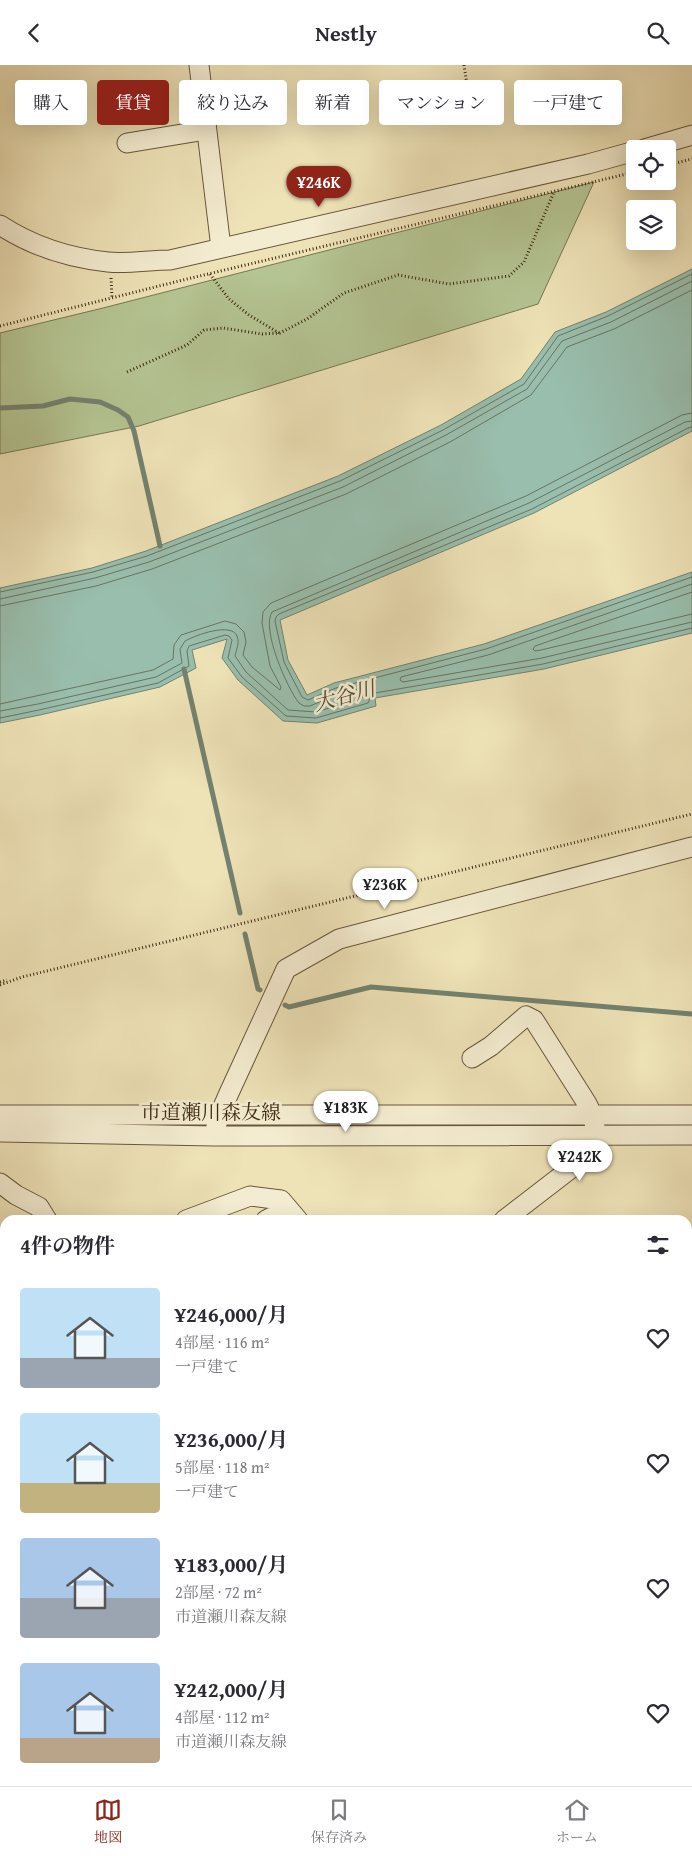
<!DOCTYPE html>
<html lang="ja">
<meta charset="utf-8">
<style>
:root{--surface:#fff;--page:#f7f7f7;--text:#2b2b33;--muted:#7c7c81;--line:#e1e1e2;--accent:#8f2418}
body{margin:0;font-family:"Gentium Book Plus","Noto Serif JP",serif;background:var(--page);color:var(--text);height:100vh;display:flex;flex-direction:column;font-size:19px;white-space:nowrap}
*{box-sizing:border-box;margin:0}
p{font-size:16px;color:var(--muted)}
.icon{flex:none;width:28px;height:28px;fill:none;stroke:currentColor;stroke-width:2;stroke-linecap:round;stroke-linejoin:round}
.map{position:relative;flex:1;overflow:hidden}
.drawer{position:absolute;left:0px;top:1150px;width:692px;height:571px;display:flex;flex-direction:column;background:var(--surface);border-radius:15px 15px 0 0;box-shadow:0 5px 20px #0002}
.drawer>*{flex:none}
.guide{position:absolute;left:15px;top:15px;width:662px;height:45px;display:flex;gap:10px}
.tools{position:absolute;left:626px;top:75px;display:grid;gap:10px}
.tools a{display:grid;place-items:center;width:50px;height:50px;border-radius:5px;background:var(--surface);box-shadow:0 5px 20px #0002;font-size:25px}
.price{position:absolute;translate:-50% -42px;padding:0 11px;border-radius:18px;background:#fff;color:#222;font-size:16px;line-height:32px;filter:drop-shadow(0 1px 2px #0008)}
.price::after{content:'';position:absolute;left:50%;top:30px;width:15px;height:11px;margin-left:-8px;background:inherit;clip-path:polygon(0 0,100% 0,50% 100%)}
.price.selected{background:var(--accent);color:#fff}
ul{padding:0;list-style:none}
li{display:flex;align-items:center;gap:15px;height:125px;padding:0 20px}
li span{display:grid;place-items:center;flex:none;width:140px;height:100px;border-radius:5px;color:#555}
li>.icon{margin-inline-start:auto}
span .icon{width:60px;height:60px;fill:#fffc;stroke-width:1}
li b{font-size:21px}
h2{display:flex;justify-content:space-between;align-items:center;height:60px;padding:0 20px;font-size:21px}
.chip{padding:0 18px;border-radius:5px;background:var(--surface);box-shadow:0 5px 20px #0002;font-size:18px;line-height:45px}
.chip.selected{background:var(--accent);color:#fff}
header{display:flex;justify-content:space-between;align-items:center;height:65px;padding:0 20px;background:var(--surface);font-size:22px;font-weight:700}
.menu{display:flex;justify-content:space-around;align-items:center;height:70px;border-top:1px solid var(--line);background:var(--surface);font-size:14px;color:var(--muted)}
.menu a{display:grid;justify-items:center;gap:2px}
.menu .selected{color:var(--accent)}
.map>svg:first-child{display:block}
</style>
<header><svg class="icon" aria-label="back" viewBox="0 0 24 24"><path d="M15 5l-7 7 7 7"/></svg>Nestly<svg class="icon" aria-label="search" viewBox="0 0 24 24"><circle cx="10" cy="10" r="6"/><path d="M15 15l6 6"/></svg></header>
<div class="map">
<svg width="692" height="1721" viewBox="0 0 692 1721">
<rect width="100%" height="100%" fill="#eee2b7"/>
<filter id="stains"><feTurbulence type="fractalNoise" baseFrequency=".004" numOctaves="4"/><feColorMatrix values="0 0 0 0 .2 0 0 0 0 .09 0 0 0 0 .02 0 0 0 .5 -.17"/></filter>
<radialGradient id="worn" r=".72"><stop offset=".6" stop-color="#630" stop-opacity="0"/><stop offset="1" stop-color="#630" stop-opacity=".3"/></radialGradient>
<!-- green -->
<path fill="#b4c492" stroke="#787652" d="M594 117 538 239 139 361 0 389V268L103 243Z"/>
<!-- water -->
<path fill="#99bead" stroke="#74826f" d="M692 204V366L534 448 280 555 288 595 307 630 334 618 484 579 692 507V568L544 604 375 633 376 641 317 658 283 656 238 615 222 593 227 574 192 585 196 603 160 622 40 650 0 658V523L92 503 146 486 338 411 441 360 521 314 555 267 606 247Z"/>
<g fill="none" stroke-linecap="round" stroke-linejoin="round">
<!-- shore -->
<path stroke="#6a7460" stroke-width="1" d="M692 362 688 363 532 444 279 549 276 552 275 556 284 597 302 632 308 635 336 623 486 584 692 512
M692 519 488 590 401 612 400 615 403 617 542 593 692 557
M0 527 93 507 147 491 340 416 443 365 524 319 558 271 608 251 692 209
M692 527 535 581 533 584 535 586 541 585 692 549
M0 534 95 513 149 497 343 422 446 370 527 324 562 276 611 257 692 216
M0 541 96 521 152 504 346 429 450 377 531 330 567 282 614 264 692 225
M0 639 153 605 173 594 174 580 181 570 225 556 236 559 244 567 246 577 243 590 252 602 280 625 281 622 270 601 262 558 263 547 271 538 526 431 682 350 692 348
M0 646 38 639 156 612 182 598 180 584 185 576C196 570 231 557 237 571 240 578 236 585 235 591L246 607 288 645 316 647 362 633 367 625 365 622 338 629 310 641H304L299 638C287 623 261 564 272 547L529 438 685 357 692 356
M0 653 39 645 158 618 189 601 187 586 189 581 225 570 229 571 232 575 228 593 242 612 286 651 316 653 368 638 371 631 375 628 543 599 692 563"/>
<!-- stream -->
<path stroke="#74826f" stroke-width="5" d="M0 343 43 341 70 334 100 337 118 345 128 352 134 366 160 481
M184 604 240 848
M245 869 258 924 260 925
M285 940 289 942 371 922 692 949"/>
<defs>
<path id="minor" d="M199 0 221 183
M127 78 206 65
M644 84 692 70
M0 160C32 181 70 193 108 197 128 199 150 195 170 195L588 99 635 86
M472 993 491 981 526 951 534 955 586 1037C595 1053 597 1067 595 1085L504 1155
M0 1050H692
M216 1062 219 1051 229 1028 286 904 339 874 692 782
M0 1067 214 1071 692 1070
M0 1118 16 1130 39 1142 47 1155
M186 1155 250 1131 281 1135 298 1155
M266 1155 288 1144
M0 1266 5 1267
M0 1291 5 1301
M0 1380 5 1383
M0 1453 5 1449
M688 1618 692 1617
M0 1620 5 1628
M63 1716 66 1721
M292 1716 293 1721
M271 1721 278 1716
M348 1721V1716"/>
<path id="major" d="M538 1716 540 1721"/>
</defs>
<!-- minor casing -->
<use href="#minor" stroke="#68573c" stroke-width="21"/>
<!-- major casing -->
<use href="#major" stroke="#3c2913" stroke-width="25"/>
<!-- path -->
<path stroke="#3c2913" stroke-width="3" stroke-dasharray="1 2.5" stroke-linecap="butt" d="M464 0 467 20
M668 100 692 94
M210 209 229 234 249 250 279 268
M111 213 112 233
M0 261 187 214 635 107
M127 307 187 280 204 265 223 263 262 269 280 268 307 254 344 228 398 210 449 219 509 211 524 197 554 127
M0 917 7 915
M0 920 22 912 692 749"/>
<!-- minor -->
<use href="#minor" stroke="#f4ecd0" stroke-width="19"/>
<!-- major -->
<use href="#major" stroke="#eee2b7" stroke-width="22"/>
<defs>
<path id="rail" d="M688 1443 692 1442
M688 1461 692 1460
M0 1473 5 1475
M688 1481 692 1480
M0 1594 5 1593
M0 1603 5 1602"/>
</defs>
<!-- rail casing -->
<use href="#rail" stroke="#3c2913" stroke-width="5.5"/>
<!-- rail -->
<use href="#rail" stroke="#f4ecd0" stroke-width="4" stroke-dasharray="11" stroke-linecap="butt"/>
</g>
<g text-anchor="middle" stroke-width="5" stroke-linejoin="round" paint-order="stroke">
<!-- street labels -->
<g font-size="20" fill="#3c2913" stroke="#f4ecd0">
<text x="211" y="1054">市道瀬川森友線</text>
</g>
<!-- water labels -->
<g font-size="21" font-style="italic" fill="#534e3a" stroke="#f4ecd0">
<text transform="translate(344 631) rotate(-15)" y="7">大谷川</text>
</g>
</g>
<rect width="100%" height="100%" filter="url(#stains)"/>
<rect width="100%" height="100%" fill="url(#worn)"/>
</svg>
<div class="tools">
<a><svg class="icon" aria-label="locate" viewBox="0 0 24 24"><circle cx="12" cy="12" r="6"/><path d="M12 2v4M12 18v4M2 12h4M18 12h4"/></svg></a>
<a><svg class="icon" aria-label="layers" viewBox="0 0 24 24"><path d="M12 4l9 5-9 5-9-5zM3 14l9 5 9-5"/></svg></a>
</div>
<b class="price selected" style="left:319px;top:143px">¥246K</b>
<b class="price" style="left:385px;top:845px">¥236K</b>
<b class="price" style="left:346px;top:1068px">¥183K</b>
<b class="price" style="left:580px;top:1117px">¥242K</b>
<div class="guide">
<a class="chip">購入</a>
<a class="chip selected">賃貸</a>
<a class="chip">絞り込み</a>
<a class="chip">新着</a>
<a class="chip">マンション</a>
<a class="chip">一戸建て</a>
</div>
<section class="drawer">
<h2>4件の物件<svg class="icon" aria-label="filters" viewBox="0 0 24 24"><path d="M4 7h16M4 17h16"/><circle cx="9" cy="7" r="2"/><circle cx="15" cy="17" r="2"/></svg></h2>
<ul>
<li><span style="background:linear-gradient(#bfe0f5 70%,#9aa5b1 0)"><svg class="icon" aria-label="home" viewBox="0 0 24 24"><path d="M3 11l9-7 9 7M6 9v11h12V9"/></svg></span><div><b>¥246,000/月</b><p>4部屋 · 116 m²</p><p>一戸建て</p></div><svg class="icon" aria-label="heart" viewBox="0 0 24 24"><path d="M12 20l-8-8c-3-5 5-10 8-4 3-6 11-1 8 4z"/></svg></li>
<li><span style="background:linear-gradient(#bfe0f5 70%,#c2b280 0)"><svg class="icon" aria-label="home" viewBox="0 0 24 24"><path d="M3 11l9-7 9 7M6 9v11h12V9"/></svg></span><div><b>¥236,000/月</b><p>5部屋 · 118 m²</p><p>一戸建て</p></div><svg class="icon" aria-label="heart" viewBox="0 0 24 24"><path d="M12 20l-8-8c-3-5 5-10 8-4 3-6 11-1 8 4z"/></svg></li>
<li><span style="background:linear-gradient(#a9c7e8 60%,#9aa5b1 0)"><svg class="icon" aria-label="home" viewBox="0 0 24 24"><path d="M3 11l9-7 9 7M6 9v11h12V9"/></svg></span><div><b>¥183,000/月</b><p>2部屋 · 72 m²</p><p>市道瀬川森友線</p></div><svg class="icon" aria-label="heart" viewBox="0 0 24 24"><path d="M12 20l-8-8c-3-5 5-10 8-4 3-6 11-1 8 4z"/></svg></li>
<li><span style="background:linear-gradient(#a9c7e8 75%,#b9a48a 0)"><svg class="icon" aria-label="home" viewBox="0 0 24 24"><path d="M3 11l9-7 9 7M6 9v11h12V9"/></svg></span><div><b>¥242,000/月</b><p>4部屋 · 112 m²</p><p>市道瀬川森友線</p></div><svg class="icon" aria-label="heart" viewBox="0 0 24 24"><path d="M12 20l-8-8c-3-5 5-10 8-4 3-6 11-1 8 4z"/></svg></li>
</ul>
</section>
</div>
<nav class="menu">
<a class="selected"><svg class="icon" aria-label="map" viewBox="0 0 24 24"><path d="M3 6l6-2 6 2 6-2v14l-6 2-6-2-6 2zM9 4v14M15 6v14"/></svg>地図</a>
<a><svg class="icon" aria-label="saved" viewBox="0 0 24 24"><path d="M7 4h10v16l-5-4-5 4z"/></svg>保存済み</a>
<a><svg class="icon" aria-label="home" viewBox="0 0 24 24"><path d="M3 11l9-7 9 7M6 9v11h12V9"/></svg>ホーム</a>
</nav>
